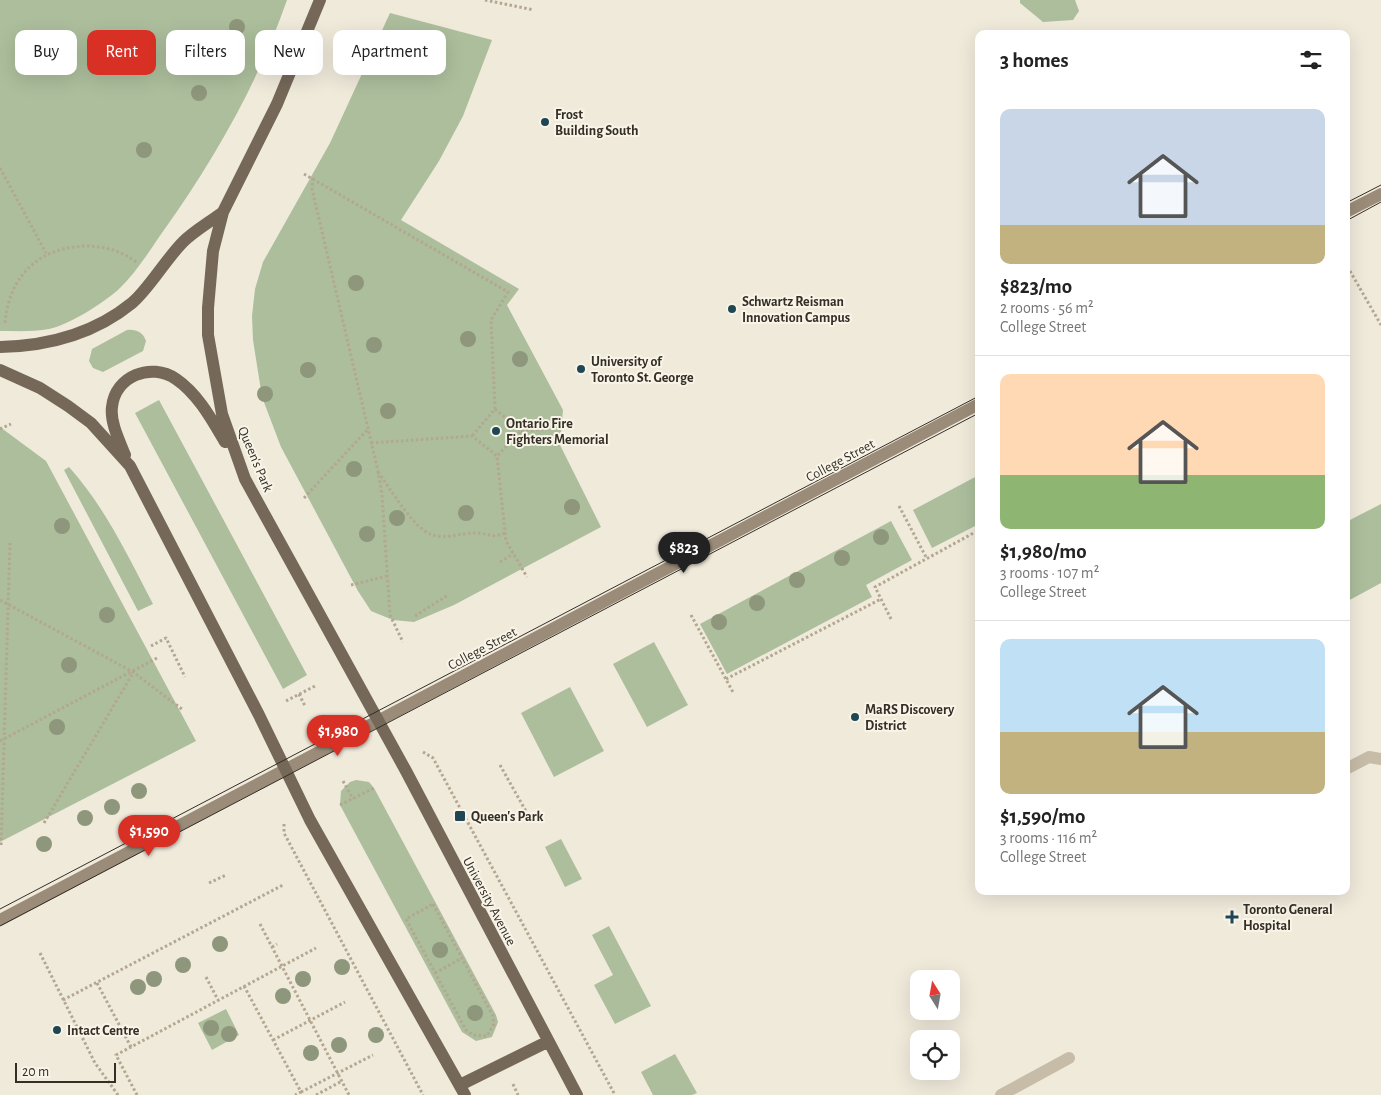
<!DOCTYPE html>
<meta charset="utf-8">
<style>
:root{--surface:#fff;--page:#f6f6f6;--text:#222;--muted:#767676;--line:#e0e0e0;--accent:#d93025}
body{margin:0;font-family:"Alegreya Sans",sans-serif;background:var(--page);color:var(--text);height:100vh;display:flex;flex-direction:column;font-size:19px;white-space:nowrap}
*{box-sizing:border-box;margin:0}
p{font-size:16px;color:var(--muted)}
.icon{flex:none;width:28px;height:28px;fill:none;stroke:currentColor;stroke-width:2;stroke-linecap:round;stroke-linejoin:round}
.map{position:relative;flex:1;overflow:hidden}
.drawer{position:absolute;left:975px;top:30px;width:375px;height:865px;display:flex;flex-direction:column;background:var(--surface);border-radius:10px;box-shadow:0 5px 20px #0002}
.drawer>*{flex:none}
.banner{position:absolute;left:15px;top:30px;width:475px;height:45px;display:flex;gap:10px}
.needle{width:32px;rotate:349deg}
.buttons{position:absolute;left:910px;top:970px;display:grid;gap:10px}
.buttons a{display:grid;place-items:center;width:50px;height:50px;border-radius:10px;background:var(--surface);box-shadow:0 5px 20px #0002;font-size:25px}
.scale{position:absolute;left:15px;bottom:12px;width:101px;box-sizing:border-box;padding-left:5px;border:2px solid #342e27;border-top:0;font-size:14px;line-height:18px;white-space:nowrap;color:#342e27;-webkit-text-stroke:4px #f8f4e7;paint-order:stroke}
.price{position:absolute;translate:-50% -42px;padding:0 11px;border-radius:18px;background:var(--accent);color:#fff;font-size:16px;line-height:32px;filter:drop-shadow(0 1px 2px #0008)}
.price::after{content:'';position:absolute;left:50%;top:30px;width:15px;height:11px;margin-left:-8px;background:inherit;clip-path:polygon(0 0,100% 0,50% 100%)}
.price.active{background:#222;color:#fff}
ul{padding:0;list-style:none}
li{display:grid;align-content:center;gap:10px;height:265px;padding:0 25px}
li+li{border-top:1px solid var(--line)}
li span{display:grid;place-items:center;height:155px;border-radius:10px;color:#555}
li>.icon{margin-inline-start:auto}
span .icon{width:90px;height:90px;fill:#fffc;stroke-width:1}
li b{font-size:21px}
h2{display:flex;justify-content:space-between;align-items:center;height:60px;padding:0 25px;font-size:21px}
.chip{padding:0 18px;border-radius:10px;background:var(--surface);box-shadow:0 5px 20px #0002;font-size:18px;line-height:45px}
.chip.active{background:var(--accent);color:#fff}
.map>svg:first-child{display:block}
</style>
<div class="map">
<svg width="1381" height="1095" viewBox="0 0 1381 1095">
<rect width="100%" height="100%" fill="#f0eadb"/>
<!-- green -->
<path fill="#acbe9c" d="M0 0H287C258 83 215 158 164 230 150 250 136 273 118 290 103 303 69 325 49 329 34 332 16 331 0 331Z
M1020 0H1075L1079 11 1073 20 1043 22 1020 3Z
M390 13 492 40 463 116 439 161 401 220 519 289 507 305 563 410 560 445 601 527 454 605 414 622 393 620 371 611 358 591 281 447 262 397 253 340 252 316 255 289 263 262 330 143Z
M127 330C136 329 143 332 146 341L143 351 103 372 93 368 89 361 92 349Z
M159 400 307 675 283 689 135 413Z
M0 427 46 461 196 741 0 842Z
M69 467C105 507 128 556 153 604L138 611 64 470Z
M979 475V524L932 548 913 510Z
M1381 504V583L1346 602V522Z
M891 521 912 560 866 585 872 597 727 674 700 624Z
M654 642 688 705 647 727 613 664Z
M570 687 604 751 554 777 521 713Z
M356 780 369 782 374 788 496 1015 498 1022 492 1037 476 1041 462 1032 340 805 341 791 350 782Z
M561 839 582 879 565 887 545 847Z
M609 926 651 1006 615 1024 594 985 613 975 592 935Z
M226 1009 239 1035 212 1050 198 1023Z
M675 1054 697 1093 692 1095H653L641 1072Z"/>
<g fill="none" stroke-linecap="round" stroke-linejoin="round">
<!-- path -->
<path stroke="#b3a792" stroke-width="3" stroke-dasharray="2.5 2.5" stroke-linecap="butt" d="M485 0 534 10
M0 168 46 253
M304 174 508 292 491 320 495 409 472 436
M313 178 312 189 378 471 382 495 390 615 403 642
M1350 271 1381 325
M5 323C9 275 40 246 89 246 106 247 122 251 136 262
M495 409 521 431 497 456
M0 429 11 424
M521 431 550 429
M371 443 472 436 497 456 506 541 527 577
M378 472C390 488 412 526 430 534 443 540 461 533 476 533 489 533 491 539 505 533
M304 498 368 429
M899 506 926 557
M500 562 513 554
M351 585 387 576
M0 600 133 672 183 710
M691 615 734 694
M415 616 448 595
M891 619 875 587 979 530
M151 646 166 638 185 677
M726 679 881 599
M299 694 305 706
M286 701 315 686
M0 741 157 658
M423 752 433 758 615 1095
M500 765 532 822
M343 781 353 799
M340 805 374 788
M44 823 133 673
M284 824V833L423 1095
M1 845 10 543
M209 883 226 875
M433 904 493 1016 494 1024 487 1036 473 1035 466 1030 406 919Z
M260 924 349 1095
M272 947 277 944
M40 953 95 1063 118 1095
M435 973 462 958
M206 977 218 1000
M97 983 131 1047
M244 986 301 1092 295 1095
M63 1000 283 885
M273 1040 345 1002
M513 1084 518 1095
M301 1092 373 1055
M137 1095 116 1055 316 948
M316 1095 342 1081"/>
<!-- lane -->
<path stroke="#c7bca7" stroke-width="12" d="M1346 769 1369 757 1381 759
M1001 1095 1069 1058"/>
<!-- secondary -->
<path stroke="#9b8c79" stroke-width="12" d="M1346 212 1381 194
M0 920 979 404"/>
<!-- primary -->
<path stroke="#756859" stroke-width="12" d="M320 0 277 104 223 212 213 251 208 308V335L222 414 245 479 406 771 577 1095
M0 347C47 346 94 334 132 303 148 290 166 259 183 242 194 231 210 222 223 212
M0 370 40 388 68 406 91 423 130 466 259 715 310 820 465 1095
M125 455C119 440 110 422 112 407 115 376 151 362 176 379 198 394 212 420 225 442
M460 1085 547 1042"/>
<!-- tram -->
<path stroke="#342e27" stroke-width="1" d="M1346 203 1381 185
M1346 221 1381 202
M0 909 979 396
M0 926 979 413"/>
</g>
<!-- trees -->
<g fill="#8e967b">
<circle cx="237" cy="27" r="8"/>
<circle cx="134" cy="55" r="8"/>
<circle cx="425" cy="57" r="8"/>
<circle cx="199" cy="93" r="8"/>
<circle cx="144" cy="150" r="8"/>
<circle cx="356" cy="283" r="8"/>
<circle cx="468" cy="339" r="8"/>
<circle cx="374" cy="345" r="8"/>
<circle cx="520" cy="359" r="8"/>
<circle cx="308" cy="370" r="8"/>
<circle cx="265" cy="394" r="8"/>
<circle cx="388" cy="411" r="8"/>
<circle cx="354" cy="469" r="8"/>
<circle cx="572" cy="507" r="8"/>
<circle cx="466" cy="513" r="8"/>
<circle cx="397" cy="518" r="8"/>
<circle cx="62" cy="526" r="8"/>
<circle cx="367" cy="534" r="8"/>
<circle cx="881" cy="537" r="8"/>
<circle cx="842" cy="558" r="8"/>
<circle cx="797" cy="580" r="8"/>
<circle cx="757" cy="603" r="8"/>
<circle cx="107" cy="615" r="8"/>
<circle cx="719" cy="622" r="8"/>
<circle cx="69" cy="665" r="8"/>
<circle cx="57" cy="727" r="8"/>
<circle cx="139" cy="791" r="8"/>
<circle cx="112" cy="807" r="8"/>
<circle cx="85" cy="818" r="8"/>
<circle cx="44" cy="844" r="8"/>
<circle cx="220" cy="944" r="8"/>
<circle cx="440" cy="950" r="8"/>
<circle cx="183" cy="965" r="8"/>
<circle cx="342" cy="967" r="8"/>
<circle cx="154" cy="979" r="8"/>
<circle cx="303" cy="979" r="8"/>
<circle cx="138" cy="987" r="8"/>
<circle cx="283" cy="996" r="8"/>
<circle cx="475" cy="1013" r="8"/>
<circle cx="211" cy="1028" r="8"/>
<circle cx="229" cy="1034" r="8"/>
<circle cx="376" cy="1035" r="8"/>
<circle cx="339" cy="1045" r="8"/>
<circle cx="311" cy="1053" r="8"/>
</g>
<!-- markers -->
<g fill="#1f4653" stroke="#f8f4e7" stroke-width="2">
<circle cx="545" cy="122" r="5"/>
<circle cx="732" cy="309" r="5"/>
<circle cx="581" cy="369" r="5"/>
<circle cx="496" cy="431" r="5"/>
<circle cx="855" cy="717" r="5"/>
<rect x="454" y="810" width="12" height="12" rx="2.5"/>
<path d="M1229.5 909.5h5v5h5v5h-5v5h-5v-5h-5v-5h5z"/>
<circle cx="57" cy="1030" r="5"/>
</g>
<g text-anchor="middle" stroke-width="4" stroke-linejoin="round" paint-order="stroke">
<!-- poi labels -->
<g font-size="14" font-weight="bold" fill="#342e27" stroke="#f8f4e7" text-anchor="start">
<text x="555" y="119">Frost<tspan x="555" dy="16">Building South</tspan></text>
<text x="742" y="306">Schwartz Reisman<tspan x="742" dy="16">Innovation Campus</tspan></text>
<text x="591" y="366">University of<tspan x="591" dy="16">Toronto St. George</tspan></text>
<text x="506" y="428">Ontario Fire<tspan x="506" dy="16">Fighters Memorial</tspan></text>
<text x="865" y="714">MaRS Discovery<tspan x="865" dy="16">District</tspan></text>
<text x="471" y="821">Queen's Park</text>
<text x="1243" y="914">Toronto General<tspan x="1243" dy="16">Hospital</tspan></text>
<text x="67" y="1035">Intact Centre</text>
</g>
<!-- street labels -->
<g font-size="14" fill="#342e27" stroke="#f8f4e7">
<text transform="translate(256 459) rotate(67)" y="5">Queen's Park</text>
<text transform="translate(840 460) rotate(-28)" y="5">College Street</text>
<text transform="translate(482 648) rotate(-28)" y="5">College Street</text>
<text transform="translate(490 901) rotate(62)" y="5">University Avenue</text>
</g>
</g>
</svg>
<div class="buttons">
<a><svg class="needle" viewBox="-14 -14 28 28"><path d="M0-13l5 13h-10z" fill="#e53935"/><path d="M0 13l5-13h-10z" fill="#767676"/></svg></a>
<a><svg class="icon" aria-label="locate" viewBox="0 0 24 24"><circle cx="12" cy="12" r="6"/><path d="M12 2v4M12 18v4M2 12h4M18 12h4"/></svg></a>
</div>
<div class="scale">20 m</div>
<b class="price active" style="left:684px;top:574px">$823</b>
<b class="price" style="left:338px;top:757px">$1,980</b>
<b class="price" style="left:149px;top:857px">$1,590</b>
<div class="banner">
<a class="chip">Buy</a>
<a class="chip active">Rent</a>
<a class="chip">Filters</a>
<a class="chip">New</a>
<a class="chip">Apartment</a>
</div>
<section class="drawer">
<h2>3 homes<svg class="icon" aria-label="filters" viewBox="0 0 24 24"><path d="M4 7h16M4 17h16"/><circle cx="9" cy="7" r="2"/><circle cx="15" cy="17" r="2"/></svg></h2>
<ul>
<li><span style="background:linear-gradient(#c9d6e8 75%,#c2b280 0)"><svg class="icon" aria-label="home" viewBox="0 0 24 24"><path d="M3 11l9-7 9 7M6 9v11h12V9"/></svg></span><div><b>$823/mo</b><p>2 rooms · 56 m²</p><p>College Street</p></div></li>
<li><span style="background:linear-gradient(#ffd9b3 65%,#8fb573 0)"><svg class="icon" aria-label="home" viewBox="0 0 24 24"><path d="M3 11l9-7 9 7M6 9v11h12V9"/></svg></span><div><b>$1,980/mo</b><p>3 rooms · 107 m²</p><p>College Street</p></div></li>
<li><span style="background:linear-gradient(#bfe0f5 60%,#c2b280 0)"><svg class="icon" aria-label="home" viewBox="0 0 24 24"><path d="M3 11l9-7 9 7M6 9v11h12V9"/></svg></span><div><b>$1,590/mo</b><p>3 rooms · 116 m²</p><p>College Street</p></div></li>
</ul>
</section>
</div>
